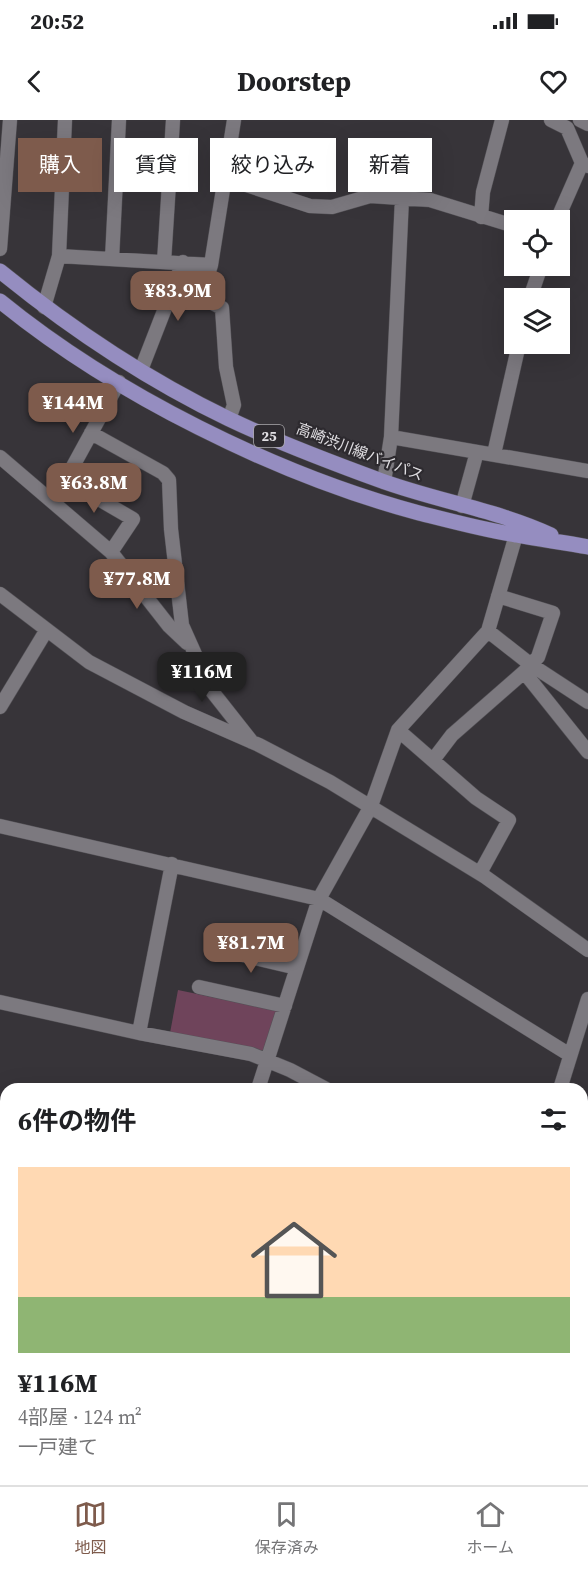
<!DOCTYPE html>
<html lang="ja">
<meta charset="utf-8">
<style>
:root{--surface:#fff;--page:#f2f2f2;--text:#202124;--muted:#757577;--line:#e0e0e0;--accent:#7e5b4c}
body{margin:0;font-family:"Source Serif 4","Noto Sans JP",serif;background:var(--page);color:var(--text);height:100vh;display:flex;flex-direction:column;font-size:22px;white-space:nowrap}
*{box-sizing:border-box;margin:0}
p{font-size:20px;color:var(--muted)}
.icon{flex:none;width:33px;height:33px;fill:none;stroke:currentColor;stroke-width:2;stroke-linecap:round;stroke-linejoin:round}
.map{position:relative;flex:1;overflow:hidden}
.drawer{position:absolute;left:0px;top:963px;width:588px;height:402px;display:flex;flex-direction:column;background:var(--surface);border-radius:18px 18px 0 0;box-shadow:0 6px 24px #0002}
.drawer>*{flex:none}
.banner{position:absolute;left:18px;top:18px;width:552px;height:54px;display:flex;gap:12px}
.buttons{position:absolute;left:504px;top:90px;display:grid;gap:12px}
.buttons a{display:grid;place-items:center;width:66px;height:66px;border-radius:0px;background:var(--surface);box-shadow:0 6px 24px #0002;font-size:30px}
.price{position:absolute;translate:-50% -51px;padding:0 14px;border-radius:12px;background:var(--accent);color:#fff;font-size:20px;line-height:39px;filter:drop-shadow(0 2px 3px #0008)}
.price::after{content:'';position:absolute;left:50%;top:36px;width:18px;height:14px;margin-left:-9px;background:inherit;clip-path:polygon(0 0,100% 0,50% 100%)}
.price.selected{background:#222;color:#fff}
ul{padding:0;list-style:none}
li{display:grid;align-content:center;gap:12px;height:318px;padding:0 18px}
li+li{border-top:2px solid var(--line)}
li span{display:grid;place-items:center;height:186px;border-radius:0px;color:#555}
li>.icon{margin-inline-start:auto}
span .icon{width:108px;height:108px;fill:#fffc;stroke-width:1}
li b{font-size:26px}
h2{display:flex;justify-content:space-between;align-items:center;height:72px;padding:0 18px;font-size:26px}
.chip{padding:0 21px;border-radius:0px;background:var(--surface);box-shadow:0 6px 24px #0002;font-size:21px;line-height:54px}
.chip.selected{background:var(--accent);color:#fff}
.status{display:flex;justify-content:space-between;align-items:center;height:42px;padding:0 30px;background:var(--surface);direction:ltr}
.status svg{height:16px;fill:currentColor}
header{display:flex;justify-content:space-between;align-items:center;height:78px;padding:0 18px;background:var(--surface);font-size:27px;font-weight:700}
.dock{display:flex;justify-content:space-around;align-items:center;height:84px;border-top:2px solid var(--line);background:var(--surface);font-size:16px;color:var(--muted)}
.dock a{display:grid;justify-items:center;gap:3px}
.dock .selected{color:var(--accent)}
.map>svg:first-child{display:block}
</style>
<div class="status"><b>20:52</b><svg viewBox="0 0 49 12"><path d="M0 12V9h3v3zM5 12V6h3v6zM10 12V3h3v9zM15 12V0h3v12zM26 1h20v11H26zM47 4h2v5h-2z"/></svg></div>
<header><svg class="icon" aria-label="back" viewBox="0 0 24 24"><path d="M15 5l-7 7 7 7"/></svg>Doorstep<svg class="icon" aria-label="heart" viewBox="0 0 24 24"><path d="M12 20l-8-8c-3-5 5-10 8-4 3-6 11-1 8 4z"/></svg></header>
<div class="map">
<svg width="588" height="1365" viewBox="0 0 588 1365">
<rect width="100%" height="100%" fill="#373439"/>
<!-- green -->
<path fill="#6f445b" d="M178 870 279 891 263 932 170 913Z"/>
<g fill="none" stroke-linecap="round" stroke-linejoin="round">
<defs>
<path id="minor" d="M551 0 567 8 582 43
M580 0 588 4
M225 58 310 86 332 87 370 76 430 80 514 106
M481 97 483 72 502 0
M557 100 582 43 588 46
M0 129 10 0
M59 136 211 145
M112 139 119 0
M164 142 173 0
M530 178 541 146
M44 187 59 136 65 0
M141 250 183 142
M229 299 234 285 226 247 222 188 201 177 211 145 234 0
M91 313 163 353 169 360 171 409 182 505 211 570 252 622
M391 317 588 351
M494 334 519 224
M0 337 111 432 169 506 187 523
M66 360 133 399 111 432
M384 362 391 317 402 78
M54 381 119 262
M462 386 477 332
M0 474 89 542 184 592 259 625 330 662 484 756 588 830
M498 476 553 493 538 537 524 552 588 632
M488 511 530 544 588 582
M0 587 46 511
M398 610 476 678 509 700 480 753
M433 640 452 615 524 552
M0 706 319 779 570 935
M213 828 297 848
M199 867 285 886
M0 882 139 913 251 934 290 950 326 969
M139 913 172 744
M258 969 319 779 371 686 398 610 488 511 516 415
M560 969 588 879
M0 1059 6 1061
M582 1069 588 1073
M0 1244 6 1245
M582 1257 588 1259
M265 1359 276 1365
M0 1365 6 1357
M161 1365 165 1359
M428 1365 430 1359"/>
<path id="major" d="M0 151C70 208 148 260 229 299 279 323 330 342 382 361 437 381 497 390 551 415
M0 181C114 274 277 355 419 393 451 401 484 410 516 415 540 420 564 422 588 427"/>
</defs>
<!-- minor casing -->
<use href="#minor" stroke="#545257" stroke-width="15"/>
<!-- major casing -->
<use href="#major" stroke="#545257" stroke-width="16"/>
<!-- minor -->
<use href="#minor" stroke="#7c797f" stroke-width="14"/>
<!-- major -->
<use href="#major" stroke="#958dc0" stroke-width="15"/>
</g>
<g text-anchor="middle" stroke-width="4.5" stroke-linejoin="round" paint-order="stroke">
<!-- shield labels -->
<rect fill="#2d2a2f" stroke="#aaa8ac" stroke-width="1.5" x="254" y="305" width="30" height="22" rx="4.5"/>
<g font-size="14" font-weight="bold" fill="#e0dee2">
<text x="269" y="321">25</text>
</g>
<!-- street labels -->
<g font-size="15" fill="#e0dee2" stroke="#2d2a2f">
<text transform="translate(360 332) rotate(21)" y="5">高崎渋川線バイパス</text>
</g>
</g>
</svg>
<div class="buttons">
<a><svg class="icon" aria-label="locate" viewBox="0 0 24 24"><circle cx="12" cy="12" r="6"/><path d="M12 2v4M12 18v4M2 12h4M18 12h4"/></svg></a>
<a><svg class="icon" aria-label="layers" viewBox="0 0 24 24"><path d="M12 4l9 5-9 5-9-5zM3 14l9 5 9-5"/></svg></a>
</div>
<b class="price" style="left:178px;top:202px">¥83.9M</b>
<b class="price" style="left:73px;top:314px">¥144M</b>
<b class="price" style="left:94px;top:394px">¥63.8M</b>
<b class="price" style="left:137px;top:490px">¥77.8M</b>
<b class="price selected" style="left:202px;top:583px">¥116M</b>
<b class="price" style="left:251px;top:854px">¥81.7M</b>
<div class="banner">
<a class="chip selected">購入</a>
<a class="chip">賃貸</a>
<a class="chip">絞り込み</a>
<a class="chip">新着</a>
</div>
<section class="drawer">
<h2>6件の物件<svg class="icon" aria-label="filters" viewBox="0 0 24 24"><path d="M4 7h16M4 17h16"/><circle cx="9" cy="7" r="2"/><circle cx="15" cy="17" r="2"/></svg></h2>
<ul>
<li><span style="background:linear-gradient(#ffd9b3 70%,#8fb573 0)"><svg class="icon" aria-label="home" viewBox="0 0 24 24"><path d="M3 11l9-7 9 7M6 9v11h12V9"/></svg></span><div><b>¥116M</b><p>4部屋 · 124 m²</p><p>一戸建て</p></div></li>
</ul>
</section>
</div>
<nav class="dock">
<a class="selected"><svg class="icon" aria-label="map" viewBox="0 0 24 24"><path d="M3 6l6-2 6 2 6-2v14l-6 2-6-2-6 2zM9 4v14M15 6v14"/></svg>地図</a>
<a><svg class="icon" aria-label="saved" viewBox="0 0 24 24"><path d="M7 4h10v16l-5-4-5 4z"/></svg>保存済み</a>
<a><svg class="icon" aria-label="home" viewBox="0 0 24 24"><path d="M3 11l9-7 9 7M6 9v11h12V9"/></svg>ホーム</a>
</nav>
